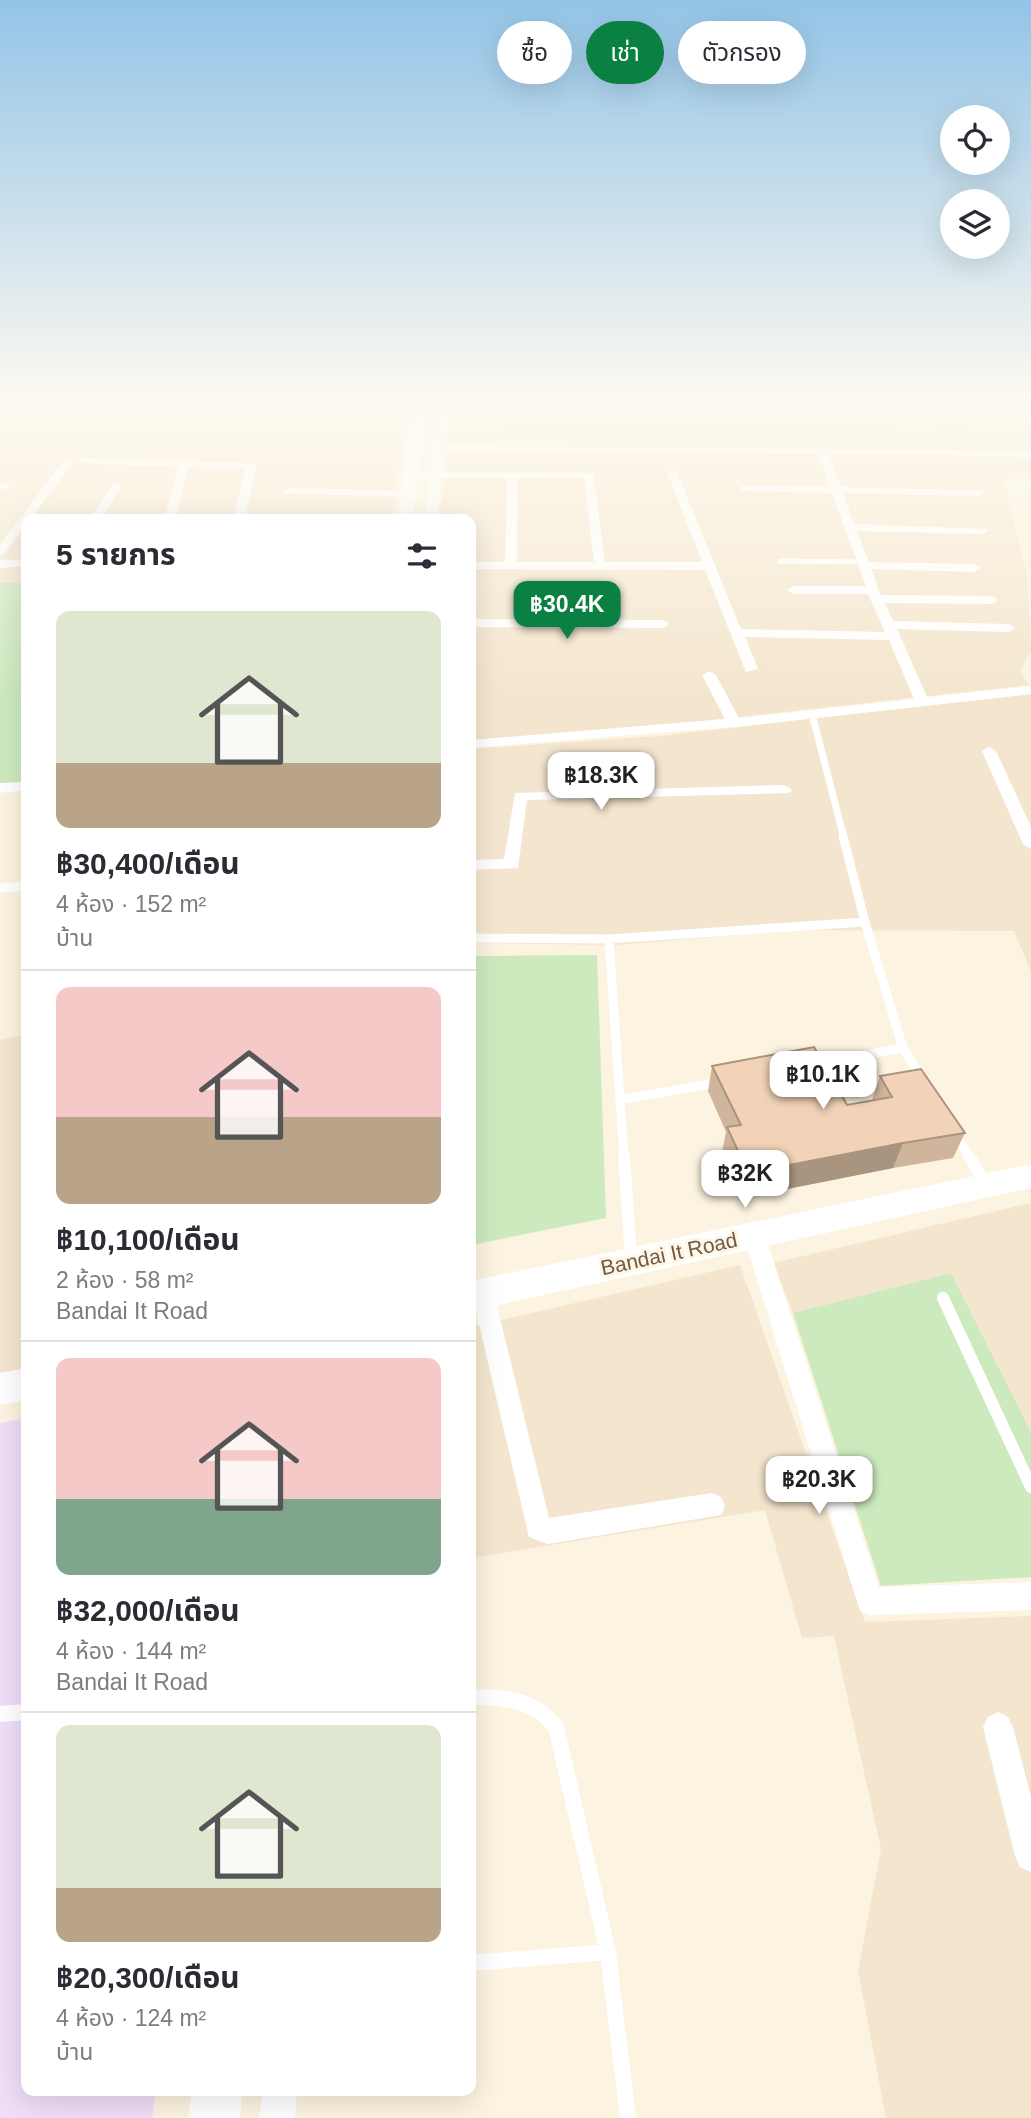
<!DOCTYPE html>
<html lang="th">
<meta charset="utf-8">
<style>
:root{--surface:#fff;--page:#f2f2f3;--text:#2b2b33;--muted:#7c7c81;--line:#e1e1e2;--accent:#0b8043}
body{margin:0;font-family:Helvetica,"Noto Sans Thai",sans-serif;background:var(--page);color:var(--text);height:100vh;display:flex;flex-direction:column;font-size:26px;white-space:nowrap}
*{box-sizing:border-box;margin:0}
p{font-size:23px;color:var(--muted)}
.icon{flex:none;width:38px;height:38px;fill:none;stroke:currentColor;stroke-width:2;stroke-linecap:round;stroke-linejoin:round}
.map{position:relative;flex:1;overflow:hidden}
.panel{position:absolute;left:21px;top:514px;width:455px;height:1582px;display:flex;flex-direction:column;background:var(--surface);border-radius:14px;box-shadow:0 7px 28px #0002}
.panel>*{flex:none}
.banner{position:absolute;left:497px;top:21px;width:429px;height:63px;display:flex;gap:14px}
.controls{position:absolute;left:940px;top:105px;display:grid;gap:14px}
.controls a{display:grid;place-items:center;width:70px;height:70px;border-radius:50%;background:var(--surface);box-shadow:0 7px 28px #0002;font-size:35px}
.price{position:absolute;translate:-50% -60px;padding:0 16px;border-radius:14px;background:#fff;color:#222;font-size:23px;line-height:46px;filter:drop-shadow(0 2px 4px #0008)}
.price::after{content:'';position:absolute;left:50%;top:42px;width:21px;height:16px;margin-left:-10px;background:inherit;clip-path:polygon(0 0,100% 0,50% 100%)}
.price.current{background:var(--accent);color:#fff}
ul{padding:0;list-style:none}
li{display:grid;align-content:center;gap:14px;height:371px;padding:0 35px}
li+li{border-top:2px solid var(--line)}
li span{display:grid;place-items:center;height:217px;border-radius:14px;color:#555}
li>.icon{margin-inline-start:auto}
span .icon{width:126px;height:126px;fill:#fffc;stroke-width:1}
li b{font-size:30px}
h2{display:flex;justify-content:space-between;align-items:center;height:84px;padding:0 35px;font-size:30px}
.pill{padding:0 24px;border-radius:32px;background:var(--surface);box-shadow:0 7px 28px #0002;font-size:24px;line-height:63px}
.pill.current{background:var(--accent);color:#fff}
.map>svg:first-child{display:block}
</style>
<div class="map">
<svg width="1031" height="2118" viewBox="0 0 1031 2118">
<rect width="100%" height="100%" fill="#fcf3e0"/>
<!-- residential -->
<path fill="#f4e6ce" d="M0 402H408L391 520H26V583H0Z
M731 402H1031V403L737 411Z
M449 418H505V434L1031 428V479H1004L1027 575 1031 650 1020 671 1029 685 649 727 471 740V520H440Z
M1031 694V972L1014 931 798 930 616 945 471 943V749L659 736Z
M26 1034V1373L0 1378V1040Z
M1031 1203V1432L951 1273 793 1313 773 1263Z
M740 1265 865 1622 1031 1616V2118H886L858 1971 881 1849 834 1636 802 1638 765 1510 471 1558V1327Z"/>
<!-- education -->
<path fill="#f0ddf8" d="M26 1418V2091H156L152 2118H0V1423Z"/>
<!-- green -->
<path fill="#cdeabf" d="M451 402H731L737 411 1031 403V428L505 434 504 418H449Z
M0 583H26V782L0 784Z
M597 955 606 1218 471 1245V956Z
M951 1273 1031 1432V1577L881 1586 793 1313Z"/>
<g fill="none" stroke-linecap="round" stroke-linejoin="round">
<!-- lane-far4 -->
<path stroke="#fff" stroke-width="5" d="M780 561 863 562"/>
<!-- lane-far3 -->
<path stroke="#fff" stroke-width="7" d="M812 714 844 838"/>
<!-- lane-far2 -->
<path stroke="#fff" stroke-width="9" d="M0 888 26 886
M865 922 903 1048
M471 938 609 939 865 922 843 836
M609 939 624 1158
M810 1065 903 1048 923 1080
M620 1100 720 1082
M954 1132 970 1158"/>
<!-- lane-far1 -->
<path stroke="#fff" stroke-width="12" d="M624 1156 631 1259
M969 1156 986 1185
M943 1298 1031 1487"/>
<!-- lane -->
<path stroke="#fff" stroke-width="16" d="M471 1697C505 1697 533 1699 556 1727L608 1952 628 2118
M0 1714 26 1712
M471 1963 608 1952"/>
<!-- street -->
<path fill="#fff" fill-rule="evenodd" d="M439 402H449L444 446 1031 451V457L828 453 841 487 983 491 984 493 979 496 843 493 854 524 986 529 988 531 982 534 857 531 869 562 975 564 981 568 975 572 871 569 881 595 992 596 998 600 992 604 885 603 893 621 1009 624 1015 628 1009 632 897 629 927 697 1031 686V694L734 727 471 748V740L725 719 702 675 709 671 716 675 739 718 914 699 889 640 745 637 758 669 746 672 705 570 471 569V562H505L507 478H441L437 520H425L430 478H411L406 475 411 472H431L433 452 409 449 414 446H434ZM444 452 818 453 830 487 744 485 739 488 744 491 832 493 866 586H793L787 590 793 594H868L885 632 741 629 676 470 667 472 702 562H605L593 473 442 472ZM517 478H584L594 562H517Z
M81 458 251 463 256 466 245 520H233L245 469 189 467 175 520H164L178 467 77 463 76 461Z
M65 459 74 461 30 520H26V525L4 554 0 555V544Z
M117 483 122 486 100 520H89L113 484Z
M0 484 10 485 11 487 0 490Z
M289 488 409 491 414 494 409 497 285 493 284 491Z
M26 559V566L0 568V560Z
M471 619 663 620 669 624 663 628 471 627Z
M989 747 996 751 1031 827V849L1023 844 982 751Z
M26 782V790L0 793V783Z
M784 785 792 790 789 793 527 800 518 868 471 870V860L504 859 515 793Z
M754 1226 762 1228 765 1235 879 1587 1031 1582V1610L870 1615 860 1611 743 1235 746 1228Z
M483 1284 491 1287 494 1294 549 1518 712 1493 721 1497 725 1506 721 1515 548 1544 529 1537 472 1294 475 1287Z
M998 1712 1008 1717 1013 1727 1031 1797V1872L1020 1867 1015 1856 983 1727 988 1717Z
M263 2091H297L295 2118H259Z"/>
<!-- secondary -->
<path fill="#fff" fill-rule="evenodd" d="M412 402H426L413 520H397Z
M1031 1164V1188L471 1311V1281Z
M26 1368V1400L0 1405V1373Z
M192 2091H242L240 2118H188Z"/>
</g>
<!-- wall -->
<path fill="#d0b59d" d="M712 1066 847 1105 872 1100 880 1076 965 1133 953 1158 893 1168 742 1198 722 1152 726 1132 708 1091Z"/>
<!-- shaded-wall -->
<path fill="#a99480" d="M903 1143 893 1168 742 1198 748 1173Z"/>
<!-- building -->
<path fill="#f2d3b7" stroke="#a99480" stroke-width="2" d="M814 1047 847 1105 892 1097 880 1076 921 1069 965 1133 903 1143 748 1173 727 1127 741 1125 712 1066Z"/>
<!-- sky -->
<linearGradient id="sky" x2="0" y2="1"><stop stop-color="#93c4e7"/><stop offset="0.58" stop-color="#fefaf1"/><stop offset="1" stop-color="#fefaf1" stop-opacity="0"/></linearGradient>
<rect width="1031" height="699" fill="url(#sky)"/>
<g text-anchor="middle" stroke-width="6" stroke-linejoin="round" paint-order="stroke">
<!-- street labels -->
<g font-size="21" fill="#735a47" stroke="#fff7e6">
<text transform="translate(669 1254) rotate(-12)" y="7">Bandai It Road</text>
</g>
</g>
</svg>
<div class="controls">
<a><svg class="icon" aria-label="locate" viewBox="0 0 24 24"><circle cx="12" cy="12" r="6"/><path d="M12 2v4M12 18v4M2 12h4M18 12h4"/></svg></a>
<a><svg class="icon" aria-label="layers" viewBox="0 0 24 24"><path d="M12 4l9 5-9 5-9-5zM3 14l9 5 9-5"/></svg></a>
</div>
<b class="price current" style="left:567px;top:641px">฿30.4K</b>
<b class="price" style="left:601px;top:812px">฿18.3K</b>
<b class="price" style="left:823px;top:1111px">฿10.1K</b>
<b class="price" style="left:745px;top:1210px">฿32K</b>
<b class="price" style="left:819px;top:1516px">฿20.3K</b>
<div class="banner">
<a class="pill">ซื้อ</a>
<a class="pill current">เช่า</a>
<a class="pill">ตัวกรอง</a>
</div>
<section class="panel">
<h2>5 รายการ<svg class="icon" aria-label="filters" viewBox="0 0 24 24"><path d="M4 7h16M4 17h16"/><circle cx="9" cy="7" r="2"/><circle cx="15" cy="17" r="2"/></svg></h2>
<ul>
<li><span style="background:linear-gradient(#dfe7d0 70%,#b9a48a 0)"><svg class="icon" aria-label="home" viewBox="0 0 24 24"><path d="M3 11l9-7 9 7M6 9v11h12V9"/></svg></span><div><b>฿30,400/เดือน</b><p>4 ห้อง · 152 m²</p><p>บ้าน</p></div></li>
<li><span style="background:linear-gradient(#f6c9c9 60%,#b9a48a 0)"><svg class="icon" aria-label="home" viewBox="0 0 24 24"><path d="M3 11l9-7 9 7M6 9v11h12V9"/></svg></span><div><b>฿10,100/เดือน</b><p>2 ห้อง · 58 m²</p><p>Bandai It Road</p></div></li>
<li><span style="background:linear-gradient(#f6c9c9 65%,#7fa58c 0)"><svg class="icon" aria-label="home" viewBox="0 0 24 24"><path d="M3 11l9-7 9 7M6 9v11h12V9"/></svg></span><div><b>฿32,000/เดือน</b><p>4 ห้อง · 144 m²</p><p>Bandai It Road</p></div></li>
<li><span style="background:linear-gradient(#dfe7d0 75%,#b9a48a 0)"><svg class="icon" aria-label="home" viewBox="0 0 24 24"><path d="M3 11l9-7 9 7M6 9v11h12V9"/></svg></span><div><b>฿20,300/เดือน</b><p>4 ห้อง · 124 m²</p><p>บ้าน</p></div></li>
</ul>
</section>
</div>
